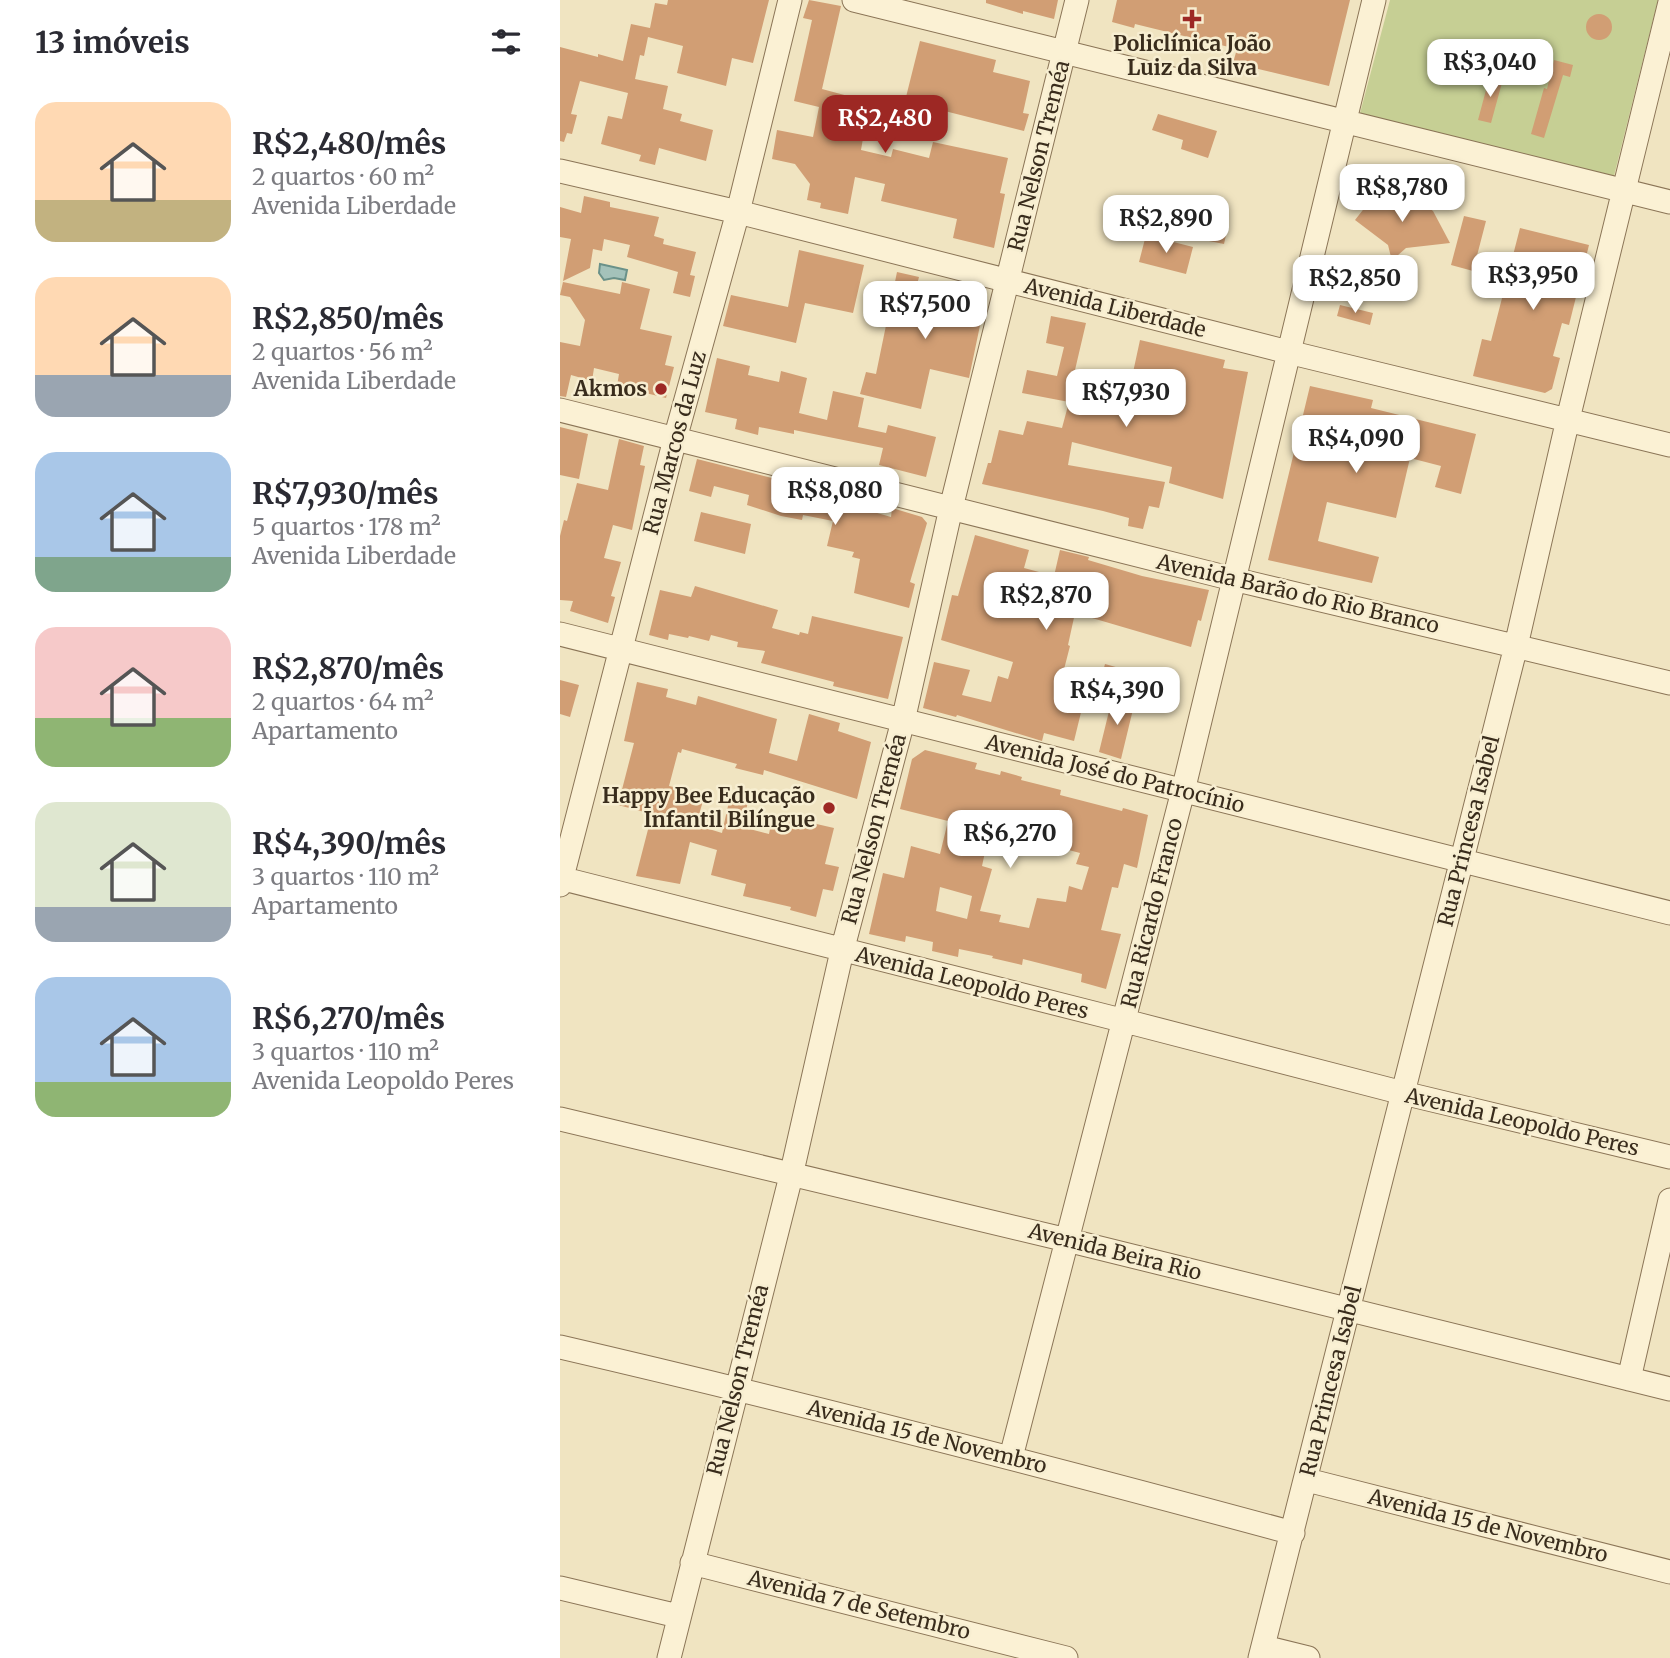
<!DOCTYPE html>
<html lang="pt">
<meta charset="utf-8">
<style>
:root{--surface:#fff;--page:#f7f7f7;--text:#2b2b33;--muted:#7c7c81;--accent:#9d2824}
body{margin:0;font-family:Merriweather,serif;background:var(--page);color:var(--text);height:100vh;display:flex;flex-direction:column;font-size:26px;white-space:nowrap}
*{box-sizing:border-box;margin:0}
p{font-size:23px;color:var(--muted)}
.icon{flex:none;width:38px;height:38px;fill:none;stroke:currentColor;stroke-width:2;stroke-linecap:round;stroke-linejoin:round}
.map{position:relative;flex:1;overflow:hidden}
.side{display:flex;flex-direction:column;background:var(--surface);width:560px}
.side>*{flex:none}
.price{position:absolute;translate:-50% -60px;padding:0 16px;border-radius:14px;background:#fff;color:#222;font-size:23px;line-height:46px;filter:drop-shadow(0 2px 4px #0008)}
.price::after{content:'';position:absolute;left:50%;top:42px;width:21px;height:16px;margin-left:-10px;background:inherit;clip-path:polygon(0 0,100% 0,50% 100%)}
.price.current{background:var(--accent);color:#fff}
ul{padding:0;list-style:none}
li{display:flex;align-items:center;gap:21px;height:175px;padding:0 35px}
li span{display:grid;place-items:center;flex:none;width:196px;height:140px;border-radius:21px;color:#555}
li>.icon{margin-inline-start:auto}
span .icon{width:84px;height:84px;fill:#fffc;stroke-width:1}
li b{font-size:30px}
h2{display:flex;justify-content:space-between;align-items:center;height:84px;padding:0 35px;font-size:30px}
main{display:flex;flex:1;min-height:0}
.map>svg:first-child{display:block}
</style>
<main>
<section class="side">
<h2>13 imóveis<svg class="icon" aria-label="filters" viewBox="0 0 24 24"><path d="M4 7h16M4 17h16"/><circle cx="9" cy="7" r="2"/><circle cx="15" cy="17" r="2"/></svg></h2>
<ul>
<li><span style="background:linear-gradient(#ffd9b3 70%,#c2b280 0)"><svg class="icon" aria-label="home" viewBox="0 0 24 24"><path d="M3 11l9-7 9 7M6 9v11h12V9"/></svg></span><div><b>R$2,480/mês</b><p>2 quartos · 60 m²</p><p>Avenida Liberdade</p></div></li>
<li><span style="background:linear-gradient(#ffd9b3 70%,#9aa5b1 0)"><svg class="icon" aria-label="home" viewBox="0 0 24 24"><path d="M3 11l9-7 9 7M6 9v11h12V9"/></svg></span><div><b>R$2,850/mês</b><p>2 quartos · 56 m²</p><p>Avenida Liberdade</p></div></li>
<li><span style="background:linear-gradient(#a9c7e8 75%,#7fa58c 0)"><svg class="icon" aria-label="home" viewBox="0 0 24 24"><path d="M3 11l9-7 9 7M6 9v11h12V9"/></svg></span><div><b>R$7,930/mês</b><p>5 quartos · 178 m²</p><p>Avenida Liberdade</p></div></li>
<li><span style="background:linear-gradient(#f6c9c9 65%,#8fb573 0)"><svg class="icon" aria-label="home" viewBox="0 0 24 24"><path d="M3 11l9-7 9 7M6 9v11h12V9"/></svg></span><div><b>R$2,870/mês</b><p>2 quartos · 64 m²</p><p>Apartamento</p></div></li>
<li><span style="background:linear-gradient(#dfe7d0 75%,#9aa5b1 0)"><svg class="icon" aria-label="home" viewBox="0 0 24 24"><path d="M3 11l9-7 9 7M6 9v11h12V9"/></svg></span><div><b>R$4,390/mês</b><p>3 quartos · 110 m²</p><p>Apartamento</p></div></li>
<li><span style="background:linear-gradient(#a9c7e8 75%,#8fb573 0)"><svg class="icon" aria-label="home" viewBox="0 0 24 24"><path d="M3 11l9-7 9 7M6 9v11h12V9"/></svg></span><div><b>R$6,270/mês</b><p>3 quartos · 110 m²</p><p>Avenida Leopoldo Peres</p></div></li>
</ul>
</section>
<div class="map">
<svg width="1110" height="1658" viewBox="0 0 1110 1658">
<rect width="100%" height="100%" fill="#f0e4c1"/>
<!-- green -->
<path fill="#c6cf94" d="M830 0H1098L1053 180 799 117Z"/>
<!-- water -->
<path fill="#a4c2ba" stroke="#6a9189" stroke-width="2" d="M40 264 67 270 65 280 54 278 44 280 39 273Z"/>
<!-- building -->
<path fill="#d19e74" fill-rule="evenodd" d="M108 0H209L193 63 172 58 166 86 117 73 123 46 88 37 84 56 80 55 75 79 108 86 103 109 122 114 120 121 153 130 146 161 99 148 95 165 79 161 81 155 41 144 48 116 62 119 68 93 20 81 11 114 17 115 12 134 7 133 4 142 0 141V47L38 57V54L63 61 71 24 90 28 95 3 107 5Z
M249 0 281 6 262 89 288 96 284 116 306 121 301 150 331 157 333 149 369 158 373 142 448 158 440 193 445 194 434 248 393 238 397 219 321 201 325 184 295 177 288 214 260 208 261 203 247 200 250 184 235 164 212 159 217 130 253 137 259 107 234 101 252 20 243 18Z
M426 0H498L494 19 463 11V14L426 3Z
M557 0H790L769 86 673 63 677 49 575 24 574 28 552 22Z
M1026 27a13 13 0 1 1 26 0a13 13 0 1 1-26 0Z
M360 41 436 60 433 72 470 81 463 113 469 114 464 131 345 101Z
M994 60 1013 65 1010 77 1003 75 984 138 971 134 984 88 987 89Z
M930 75 943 79 931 123 918 120Z
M598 114 657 131 648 158 621 149 623 140 592 130Z
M24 196 50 202V207L99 217 94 236 104 239 103 244 136 252 130 275 135 276 130 297 113 293 118 272 67 257 70 245 44 239 42 251 33 249 30 268 3 281 11 239 0 237V207L21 213Z
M837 196H847L864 204 873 211 890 243 846 248 837 256 831 257 828 245 795 220 806 206 815 200Z
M904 216 926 221 913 271 891 265Z
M653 222 668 226 664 244 649 241Z
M960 228 1029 245 1009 325 1002 323 993 356 1000 358 992 389 985 393 913 376 922 339 931 341Z
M586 235 633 247 626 274 579 262Z
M239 250 304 265 293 313 245 303 236 343 163 326 171 295 228 307Z
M337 272 359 277 354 296 387 304 390 283 427 292 409 378 370 369 361 409 300 394 306 372 316 374Z
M3 282 60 294 62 282 90 289 80 329 112 336 105 365 114 367 106 398 57 386 59 374 34 368 32 381 11 375 6 397 0 396V342L20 346 25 320 10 297 0 295Z
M780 305 813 313 810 325 777 316Z
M491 316 526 323 515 370 541 374 535 398 566 405 580 340 665 360 663 368 688 372 663 499 609 483 612 467 512 442 508 465 605 482 599 508 589 506 583 529 568 526 569 518 543 511 422 484 428 463H431L439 430 463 435 467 421 502 428 509 402 462 393 467 370 497 376 504 347 486 343Z
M157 358 190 366 188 375 219 382 221 371 247 378 239 413 267 420 273 391 304 398 298 427 326 433 328 425 376 437 366 477 319 465 323 448 234 430V434L199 427 198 435 175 429 177 419 145 412Z
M750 386 813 400 811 408 916 434 901 494 875 487 881 466 850 458 836 518 767 502 758 541 819 557 812 583 708 560Z
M0 427 28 434 19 479 0 475Z
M59 439 84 446 80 465 85 466 72 530 53 525 44 558 61 562 51 596 55 597 48 623 10 611 13 601 0 600V536L4 520 7 521 17 483 48 490Z
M137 459 248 487V491L301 503 300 508 331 517 332 508 362 517 367 523 350 582 355 584 349 608 294 593 300 559 292 557 294 552 267 546 273 521 243 515 242 520 221 516 187 505 189 495 154 486 151 497 129 491Z
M141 512 191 524 185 554 134 541Z
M415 535 469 550 464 568 494 576 500 550 529 557 528 560 582 576 649 590 641 621 638 620 631 647 515 613 508 645 510 646 501 681 527 688 514 741 484 733 482 741 397 715 396 717 363 708 374 662 410 670 402 695 431 702 438 676 448 679 453 662 381 640 392 595 398 596Z
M135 586 218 610 212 628 239 635 240 632 248 634 252 616 343 637 328 699 273 686 274 682 201 663 205 651 177 647 178 642 151 635 149 641 129 636 128 638 109 634 108 640 89 635 100 590 131 597Z
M545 664 570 671 565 689 540 682Z
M0 680 19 685 10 717 0 714Z
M77 682 108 689 106 697 136 705 138 696 217 719 209 753 237 761 249 714 280 723 278 731 311 742 297 799 204 770 203 775 175 768 177 764 122 749 121 753 118 752 109 786 145 794 136 825 162 833 170 797 188 802 182 827 209 834 213 814 274 828 265 864 279 867 273 891 263 889 256 917 230 910 231 907 183 896 186 884 151 875 157 850 130 842 120 884 76 876 92 814 58 805 74 743 64 741Z
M553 695 575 701 561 759 539 752Z
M365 750 417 763 415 769 440 775 441 771 462 777 461 780 501 790 500 795 562 811 563 808 588 815 577 868 564 864 558 888 552 887 541 930 561 934 546 989 521 982 522 974 463 959 462 965 432 958 433 956 399 949 398 957 372 951 373 942 346 936 345 942 309 934 323 873 344 878 351 846 380 854 388 821 340 809 352 759ZM430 829 520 853 516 864 529 867 522 890 509 886 506 902 477 898 469 928 439 922 441 915 420 911 432 869 422 866ZM380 887 412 896 407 919 376 911Z"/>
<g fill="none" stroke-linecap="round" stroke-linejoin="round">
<defs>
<path id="minor" d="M294 0 1110 202
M0 171 178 212 728 352 1110 445
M0 410 673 579 1110 683
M0 634 1110 913
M0 878 565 1021 843 1093 1110 1157
M0 885 115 439 178 212 230 0
M0 1119 507 1240 1110 1389
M0 1347C246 1404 489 1467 733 1533
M1069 1379 1110 1200
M451 1457 623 791 814 0
M747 1480 1110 1572
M132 1563 506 1658
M0 1588 118 1616
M704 1647 748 1658
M109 1658 231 1176 282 951 343 721 391 508 517 0
M700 1658 956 646 1008 419 1110 2"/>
</defs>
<!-- minor casing -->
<use href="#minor" stroke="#8b7557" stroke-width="25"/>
<!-- minor -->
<use href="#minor" stroke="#fbf1d4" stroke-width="23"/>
</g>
<!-- markers -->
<g fill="#9d2824" stroke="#f7eed1" stroke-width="2.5">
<path d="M628.5 8.5h7v7h7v7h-7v7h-7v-7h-7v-7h7z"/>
<circle cx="101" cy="389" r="7"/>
<circle cx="269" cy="808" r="7"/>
</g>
<g text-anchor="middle" stroke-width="5" stroke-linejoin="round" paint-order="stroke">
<!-- poi labels -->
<g font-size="21" font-weight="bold" fill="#392c1c" stroke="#f7eed1" text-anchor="end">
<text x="632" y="51" text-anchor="middle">Policlínica João<tspan x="632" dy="24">Luiz da Silva</tspan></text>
<text x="87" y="396">Akmos</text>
<text x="255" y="803">Happy Bee Educação<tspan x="255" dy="24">Infantil Bilíngue</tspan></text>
</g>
<!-- street labels -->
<g font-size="21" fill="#392c1c" stroke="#f7eed1">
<text transform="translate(479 156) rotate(-76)" y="7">Rua Nelson Treméa</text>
<text transform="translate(555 308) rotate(14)" y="7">Avenida Liberdade</text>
<text transform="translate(115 443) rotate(-75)" y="7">Rua Marcos da Luz</text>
<text transform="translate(738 594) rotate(13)" y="7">Avenida Barão do Rio Branco</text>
<text transform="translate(555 774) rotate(14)" y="7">Avenida José do Patrocínio</text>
<text transform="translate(314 829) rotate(-75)" y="7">Rua Nelson Treméa</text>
<text transform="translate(909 831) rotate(-76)" y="7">Rua Princesa Isabel</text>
<text transform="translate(592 913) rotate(-76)" y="7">Rua Ricardo Franco</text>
<text transform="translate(412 983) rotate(14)" y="7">Avenida Leopoldo Peres</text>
<text transform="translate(962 1122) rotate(13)" y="7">Avenida Leopoldo Peres</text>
<text transform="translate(555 1252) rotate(14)" y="7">Avenida Beira Rio</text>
<text transform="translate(178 1380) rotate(-76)" y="7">Rua Nelson Treméa</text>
<text transform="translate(771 1381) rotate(-76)" y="7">Rua Princesa Isabel</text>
<text transform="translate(367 1437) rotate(14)" y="7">Avenida 15 de Novembro</text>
<text transform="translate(928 1526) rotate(14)" y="7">Avenida 15 de Novembro</text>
<text transform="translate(299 1605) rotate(14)" y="7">Avenida 7 de Setembro</text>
</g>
</g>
</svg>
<b class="price" style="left:930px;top:99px">R$3,040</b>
<b class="price current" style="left:325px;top:155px">R$2,480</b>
<b class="price" style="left:842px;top:224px">R$8,780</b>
<b class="price" style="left:606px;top:255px">R$2,890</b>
<b class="price" style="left:973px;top:312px">R$3,950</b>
<b class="price" style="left:795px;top:315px">R$2,850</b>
<b class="price" style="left:365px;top:341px">R$7,500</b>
<b class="price" style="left:566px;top:429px">R$7,930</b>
<b class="price" style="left:796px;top:475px">R$4,090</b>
<b class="price" style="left:275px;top:527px">R$8,080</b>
<b class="price" style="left:486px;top:632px">R$2,870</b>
<b class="price" style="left:557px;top:727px">R$4,390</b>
<b class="price" style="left:450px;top:870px">R$6,270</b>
</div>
</main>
